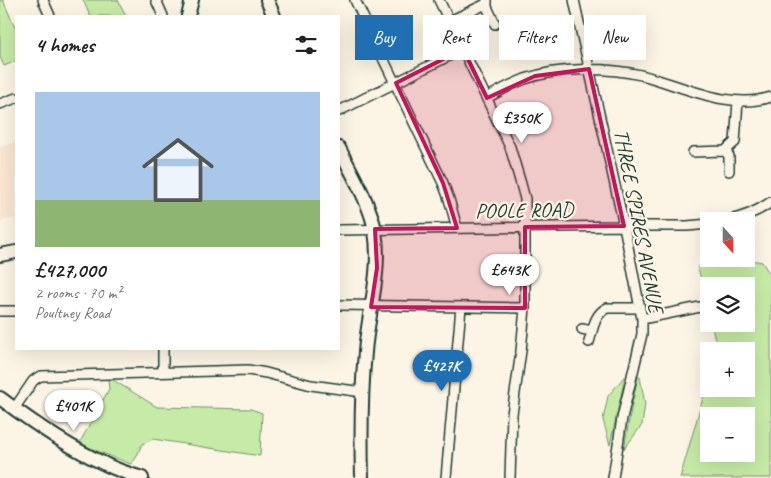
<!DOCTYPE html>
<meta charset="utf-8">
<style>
:root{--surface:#fff;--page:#f2f2f2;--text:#202124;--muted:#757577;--accent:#1f6fb2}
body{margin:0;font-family:Caveat,sans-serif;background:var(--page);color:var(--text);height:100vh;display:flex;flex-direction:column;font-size:19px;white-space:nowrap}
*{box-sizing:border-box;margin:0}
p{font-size:16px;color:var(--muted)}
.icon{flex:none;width:28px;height:28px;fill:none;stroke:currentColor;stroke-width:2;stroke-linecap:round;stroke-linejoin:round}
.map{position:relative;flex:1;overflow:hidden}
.details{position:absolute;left:15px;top:15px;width:325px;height:335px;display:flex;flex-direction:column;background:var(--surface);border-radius:0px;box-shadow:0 5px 20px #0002}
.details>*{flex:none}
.banner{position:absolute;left:355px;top:15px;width:340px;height:45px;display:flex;gap:10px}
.needle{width:32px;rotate:159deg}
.fabs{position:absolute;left:700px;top:212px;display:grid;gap:10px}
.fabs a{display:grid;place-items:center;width:55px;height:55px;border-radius:0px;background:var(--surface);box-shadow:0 5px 20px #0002;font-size:25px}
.price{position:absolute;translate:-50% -42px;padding:0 11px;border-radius:18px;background:#fff;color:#222;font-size:16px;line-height:32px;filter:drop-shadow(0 1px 2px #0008)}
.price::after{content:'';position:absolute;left:50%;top:30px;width:15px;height:11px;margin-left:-8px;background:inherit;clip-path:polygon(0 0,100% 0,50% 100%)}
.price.current{background:var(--accent);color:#fff}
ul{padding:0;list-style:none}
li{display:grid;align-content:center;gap:10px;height:265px;padding:0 20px}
li span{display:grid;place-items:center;height:155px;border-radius:0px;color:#555}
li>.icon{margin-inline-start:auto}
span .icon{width:90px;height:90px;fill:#fffc;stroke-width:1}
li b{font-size:21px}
h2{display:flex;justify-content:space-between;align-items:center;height:60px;padding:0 20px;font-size:21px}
.pill{padding:0 18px;border-radius:0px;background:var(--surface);box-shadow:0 5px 20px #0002;font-size:18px;line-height:45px}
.pill.current{background:var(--accent);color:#fff}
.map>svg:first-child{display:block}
</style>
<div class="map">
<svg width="771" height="478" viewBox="0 0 771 478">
<rect width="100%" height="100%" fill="#fcf5e5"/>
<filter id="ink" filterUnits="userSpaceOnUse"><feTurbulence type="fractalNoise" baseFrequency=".02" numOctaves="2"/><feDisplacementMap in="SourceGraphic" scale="10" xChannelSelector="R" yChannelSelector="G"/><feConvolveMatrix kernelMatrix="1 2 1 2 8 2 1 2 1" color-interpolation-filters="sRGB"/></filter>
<g filter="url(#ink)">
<!-- built -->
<path fill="#fae7d2" d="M16 142V218L0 221V147Z"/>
<!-- green -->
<path fill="#c6eba6" stroke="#72946d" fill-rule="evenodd" d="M0 0H3L16 30V61L4 66 0 57Z
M83 0H118L126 16H90Z
M736 259H746L762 262 771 276V478H680L709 377V389H746V351H714L715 339 711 324H746V286H709V314L698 267ZM746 416V454H709V416Z
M624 377H625L610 445 603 420 608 396Z
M638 377H640L645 404 642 425 624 449 632 404Z
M108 380H113L157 407 251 409 262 413 260 456 153 439 142 444 136 458 131 464 79 444 109 389Z"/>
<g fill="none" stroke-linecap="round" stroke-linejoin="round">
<defs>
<path id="street" d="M43 0 50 16
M156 0 163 16
M355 0 443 183 449 199 457 228
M439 0 510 147 521 184 525 199V308L521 351 512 414 510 478
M487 0V7L495 24
M574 0 624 226 642 319V334L622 418 613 478
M450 21 486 4
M487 98C499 91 512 84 525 79 560 67 605 67 641 75 681 85 729 111 771 97
M0 104 16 98
M339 111 463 49
M725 151 735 142 738 101
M693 152 725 151 729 156V171
M725 221C742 218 757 212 771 202
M339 230 624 226H687L709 224
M339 305 525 308
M0 311H16
M642 319 700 307
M582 329 592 331
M589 342C593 330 594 314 607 308H640
M163 349V372
M14 409 33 381 37 378 41 376 248 370 266 373 311 385 363 392
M446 478 461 307"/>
<path id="secondary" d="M267 0 274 16
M188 16 192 0
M339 148C351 172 371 205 375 231 382 271 368 313 365 352 361 394 361 436 362 478
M0 255 16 252
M0 398C33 423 68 447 105 464 117 470 129 474 142 478"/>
</defs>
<!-- street casing -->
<use href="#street" stroke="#1f3d34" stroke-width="12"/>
<!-- secondary casing -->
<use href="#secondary" stroke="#1f3d34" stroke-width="16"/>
<!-- street -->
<use href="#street" stroke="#fcf5e5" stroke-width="9"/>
<!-- secondary -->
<use href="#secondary" stroke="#fcf5e5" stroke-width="12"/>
</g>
</g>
<!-- marked area -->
<path fill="#c2185b" fill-opacity="0.2" stroke="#c2185b" stroke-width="4" stroke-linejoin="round" d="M463 49 487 98 535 76 589 69 624 226 525 227V308L371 307 377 268 375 229 457 228 443 183 396 83Z"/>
<g text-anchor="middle" stroke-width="4.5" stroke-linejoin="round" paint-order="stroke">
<!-- street labels -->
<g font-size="21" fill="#1f3d34" stroke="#fcf5e5">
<text transform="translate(524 210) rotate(-1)" y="7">POOLE ROAD</text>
<text transform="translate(639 221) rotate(79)" y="7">THREE SPIRES AVENUE</text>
</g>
</g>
</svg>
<div class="fabs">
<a><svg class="needle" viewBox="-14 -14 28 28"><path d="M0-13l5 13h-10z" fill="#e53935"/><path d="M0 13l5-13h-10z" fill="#757577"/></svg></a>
<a><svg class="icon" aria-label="layers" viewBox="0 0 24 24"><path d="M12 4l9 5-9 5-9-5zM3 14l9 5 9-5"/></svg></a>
<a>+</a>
<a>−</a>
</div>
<b class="price" style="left:522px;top:144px">£350K</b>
<b class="price" style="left:510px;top:296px">£643K</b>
<b class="price current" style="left:442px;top:392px">£427K</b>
<b class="price" style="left:74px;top:432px">£401K</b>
<div class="banner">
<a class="pill current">Buy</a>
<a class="pill">Rent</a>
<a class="pill">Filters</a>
<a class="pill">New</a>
</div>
<section class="details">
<h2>4 homes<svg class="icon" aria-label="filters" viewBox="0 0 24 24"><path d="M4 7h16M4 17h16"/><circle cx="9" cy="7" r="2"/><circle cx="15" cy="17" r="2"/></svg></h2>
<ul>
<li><span style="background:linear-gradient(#a9c7e8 70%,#8fb573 0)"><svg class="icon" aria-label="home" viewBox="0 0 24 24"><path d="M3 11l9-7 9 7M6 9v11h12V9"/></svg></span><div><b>£427,000</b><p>2 rooms · 70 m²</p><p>Poultney Road</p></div></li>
</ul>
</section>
</div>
